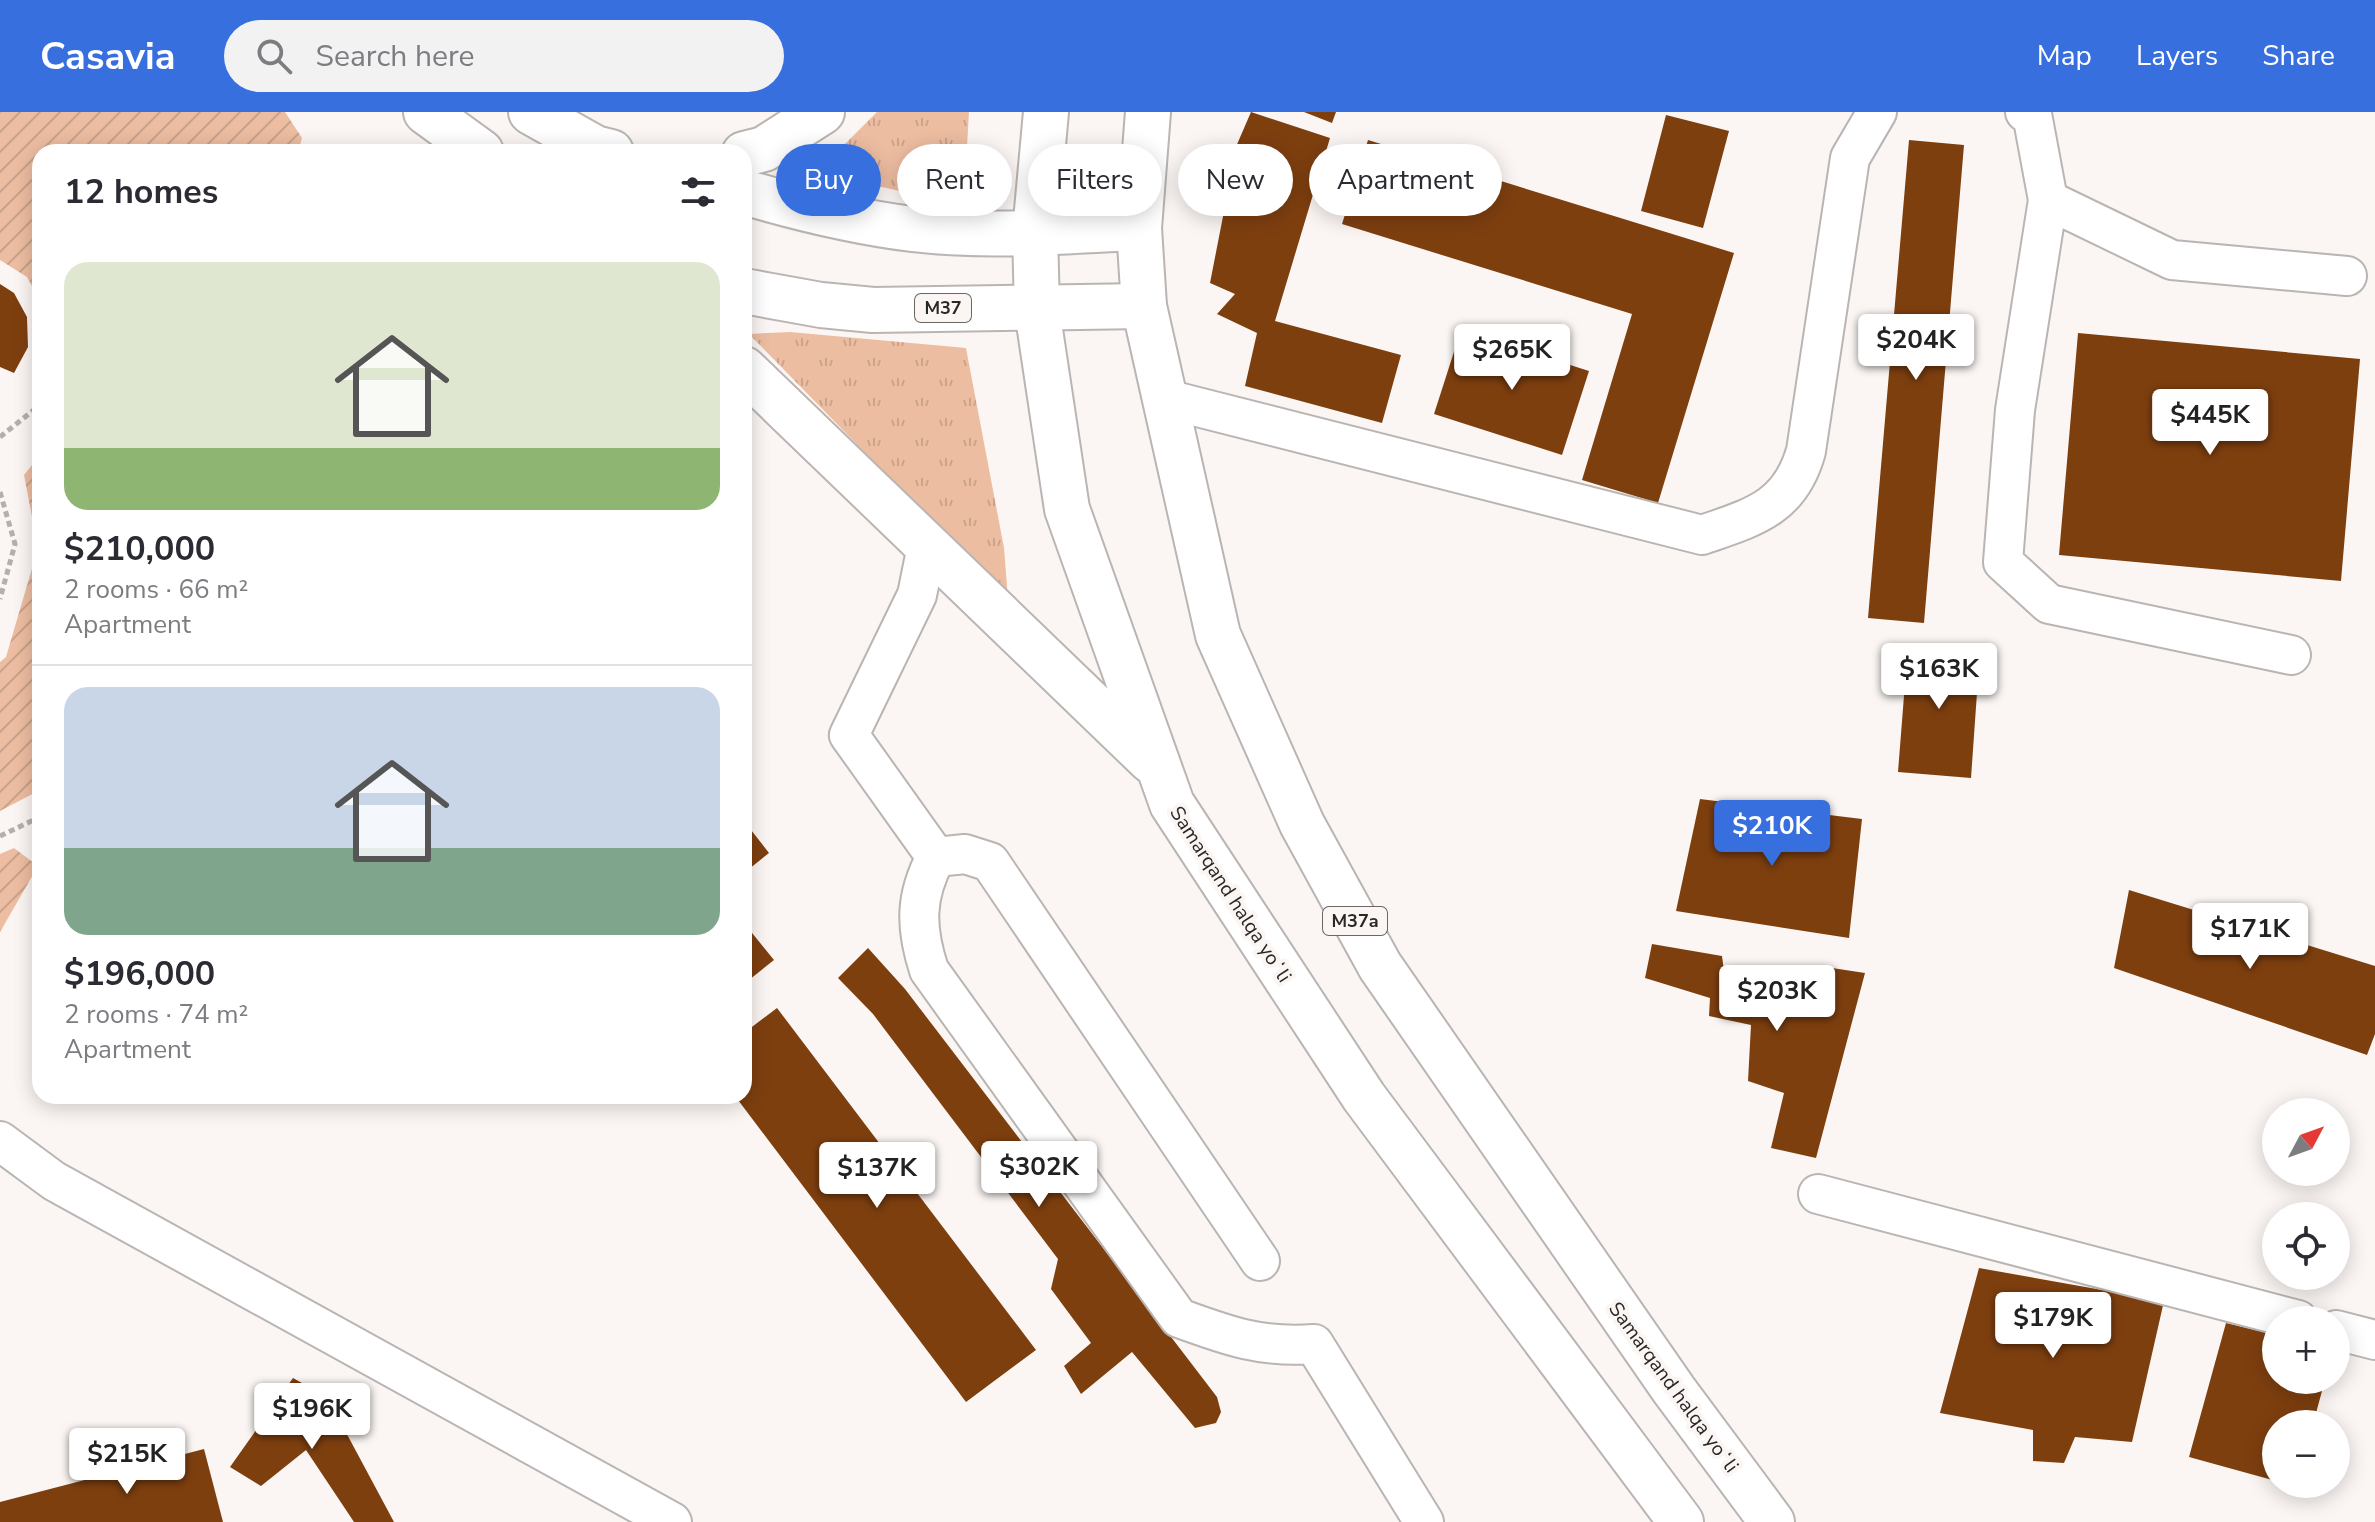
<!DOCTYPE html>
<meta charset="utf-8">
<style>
:root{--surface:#fff;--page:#f2f2f3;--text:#2b2b33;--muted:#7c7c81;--line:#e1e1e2;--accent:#386fde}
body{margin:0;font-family:"Nunito Sans",sans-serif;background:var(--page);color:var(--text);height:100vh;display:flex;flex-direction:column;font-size:30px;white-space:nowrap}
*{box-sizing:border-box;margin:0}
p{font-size:26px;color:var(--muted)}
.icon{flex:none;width:44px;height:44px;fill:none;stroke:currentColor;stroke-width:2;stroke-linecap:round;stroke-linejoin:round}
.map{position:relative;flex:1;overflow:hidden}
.side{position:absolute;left:32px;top:32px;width:720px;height:960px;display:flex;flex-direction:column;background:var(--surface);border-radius:24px;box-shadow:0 4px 20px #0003}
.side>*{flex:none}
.top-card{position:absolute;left:776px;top:32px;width:760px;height:72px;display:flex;gap:16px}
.needle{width:52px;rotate:49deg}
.fabs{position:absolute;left:2262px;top:986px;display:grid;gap:16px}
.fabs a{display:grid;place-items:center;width:88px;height:88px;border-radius:50%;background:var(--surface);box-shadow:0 4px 20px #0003;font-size:40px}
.price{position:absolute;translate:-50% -68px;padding:0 18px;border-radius:8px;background:#fff;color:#222;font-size:26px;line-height:52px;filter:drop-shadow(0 2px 4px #0008)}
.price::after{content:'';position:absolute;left:50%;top:48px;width:24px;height:18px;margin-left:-12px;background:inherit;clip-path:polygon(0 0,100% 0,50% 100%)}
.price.on{background:var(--accent);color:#fff}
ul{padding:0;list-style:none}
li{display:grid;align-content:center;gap:16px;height:424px;padding:0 32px}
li+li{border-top:2px solid var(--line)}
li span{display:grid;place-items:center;height:248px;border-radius:24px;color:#555}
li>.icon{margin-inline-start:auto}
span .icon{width:144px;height:144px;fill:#fffc;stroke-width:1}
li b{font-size:34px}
h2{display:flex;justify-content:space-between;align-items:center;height:96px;padding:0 32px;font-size:34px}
.pill{padding:0 28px;border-radius:36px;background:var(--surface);box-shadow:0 4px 20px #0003;font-size:28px;line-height:72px}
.pill.on{background:var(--accent);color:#fff}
header{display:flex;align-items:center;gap:48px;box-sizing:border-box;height:112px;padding:0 40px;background:var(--accent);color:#fff}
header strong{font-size:38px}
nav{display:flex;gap:44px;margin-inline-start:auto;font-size:28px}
.search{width:560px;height:72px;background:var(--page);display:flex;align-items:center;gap:20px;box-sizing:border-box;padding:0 28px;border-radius:44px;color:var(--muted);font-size:30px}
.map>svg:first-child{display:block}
</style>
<header>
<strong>Casavia</strong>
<div class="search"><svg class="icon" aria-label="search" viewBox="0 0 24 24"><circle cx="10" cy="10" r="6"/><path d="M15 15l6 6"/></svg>Search here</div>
<nav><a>Map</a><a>Layers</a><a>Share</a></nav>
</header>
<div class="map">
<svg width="2375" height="1410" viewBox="0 0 2375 1410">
<defs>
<pattern id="grass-tufts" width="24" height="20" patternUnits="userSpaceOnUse" patternTransform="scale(2)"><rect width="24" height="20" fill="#edbda1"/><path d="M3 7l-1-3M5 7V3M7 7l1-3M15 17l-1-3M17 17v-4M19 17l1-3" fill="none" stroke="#cba28a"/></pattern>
<pattern id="garden-furrows" width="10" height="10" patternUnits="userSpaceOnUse" patternTransform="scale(2)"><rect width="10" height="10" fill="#edbda1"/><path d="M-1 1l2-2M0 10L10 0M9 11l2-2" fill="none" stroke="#cba28a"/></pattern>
</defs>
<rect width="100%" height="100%" fill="#fbf6f3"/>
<!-- grass -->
<path fill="url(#grass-tufts)" d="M877 0H969L964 87 930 86 882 75 807 70Z
M790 220 966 236 1004 436 1008 487 749 222Z"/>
<!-- garden -->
<path fill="url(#garden-furrows)" d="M0 0H285L302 26 298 40H40V189L27 165 0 148Z
M40 343V678L0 699V550L6 545 38 436 24 363Z
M14 736 38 754 0 820V742Z"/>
<!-- building -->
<path fill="#7e3f0f" d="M1251 0 1330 26 1275 209 1401 243 1382 311 1245 274 1257 221 1217 202 1235 182 1210 171 1226 89 1222 67Z
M1304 0H1336L1332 11Z
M1666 3 1729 19 1703 116 1641 99Z
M1368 28 1734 141 1658 391 1582 368 1632 202 1342 112Z
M1909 28 1964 33 1924 511 1868 506Z
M0 172 14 181 27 205 28 235 14 261 0 255Z
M1461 218 1589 259 1562 343 1434 302Z
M2078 221 2360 247 2341 469 2059 443Z
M1908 533 1980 538 1971 666 1898 660Z
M1700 687 1862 707 1849 826 1676 799Z
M744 709 769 741 744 761Z
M2129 778 2375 854V922L2367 943 2114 856Z
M744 811 774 848 744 872Z
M1652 832 1722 844 1724 859 1812 877 1819 854 1865 861 1816 1046 1771 1036 1784 981 1748 969 1751 913 1709 904 1710 886 1645 866Z
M868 836 905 877 1217 1285 1221 1300 1216 1311 1195 1316 1132 1240 1081 1282 1064 1254 1091 1231 1051 1177 1058 1147 873 902 838 866Z
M777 896 1036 1238 966 1290 735 984H744V921Z
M1979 1156 2164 1189 2132 1330 2075 1325 2064 1351 2033 1349V1318L1940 1301Z
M2226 1211 2276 1223V1268H2325L2313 1312H2276V1369L2189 1345Z
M293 1266 327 1285 394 1410H354L306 1338 261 1374 230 1355Z
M204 1337 223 1410H0V1390Z"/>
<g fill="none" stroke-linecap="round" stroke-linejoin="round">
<defs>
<path id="minor" d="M2025 0 2032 2 2048 88 2015 298 2003 450 2049 492 2291 543
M2048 88 2172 148 2347 164
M1166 287 1702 423C1754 405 1790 396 1806 339L1850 46 1877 0
M927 434 917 483 849 623 936 745C915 784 915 815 929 858L1179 1206C1228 1224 1261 1236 1314 1232L1424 1410
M936 745 965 742 990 750 1260 1149
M0 1029 54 1069 672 1410
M1818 1082 2298 1208
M2336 1218 2375 1228"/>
<path id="major" d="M426 0 481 40
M531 0 595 36 611 40
M744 80C798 96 856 110 912 117 986 126 1065 119 1139 116
M744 179 821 193 873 198 1144 194"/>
<path id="highway" d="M1046 0 1035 120 1037 198 1067 397 1172 692 1364 985 1681 1410
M1148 0 1139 116 1144 194 1218 523 1302 712 1380 854 1674 1278 1772 1410
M744 42 764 37 822 0
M744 257 1151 649"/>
</defs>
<!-- minor casing -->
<use href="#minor" stroke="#bab5b2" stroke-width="42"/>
<!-- major casing -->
<use href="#major" stroke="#bab5b2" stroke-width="48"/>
<!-- highway casing -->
<use href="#highway" stroke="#bab5b2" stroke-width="48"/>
<!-- path -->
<path stroke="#b3afac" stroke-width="5" stroke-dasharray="6 4" stroke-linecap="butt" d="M0 325 40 293
M0 380 15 432 0 487
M0 724 40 705"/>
<!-- minor -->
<use href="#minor" stroke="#fff" stroke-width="38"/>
<!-- major -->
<use href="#major" stroke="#fff" stroke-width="44"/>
<!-- highway -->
<use href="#highway" stroke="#fff" stroke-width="44"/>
</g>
<g text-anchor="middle" stroke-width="8" stroke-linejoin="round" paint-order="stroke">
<!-- shield labels -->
<g fill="#fbf6f3" stroke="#696664" stroke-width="2">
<rect x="915" y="182" width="56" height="28" rx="6"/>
<rect x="1323" y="795" width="64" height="28" rx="6"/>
</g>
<g font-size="18" font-weight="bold" fill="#2a2826">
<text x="943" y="202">M37</text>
<text x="1355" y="815">M37a</text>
</g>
<!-- street labels -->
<g font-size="20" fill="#2a2826" stroke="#fbf6f3">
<text transform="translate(1231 782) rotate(57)" y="7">Samarqand halqa yoʻli</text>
<text transform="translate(1674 1275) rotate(54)" y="7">Samarqand halqa yoʻli</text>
</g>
</g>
</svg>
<div class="fabs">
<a><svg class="needle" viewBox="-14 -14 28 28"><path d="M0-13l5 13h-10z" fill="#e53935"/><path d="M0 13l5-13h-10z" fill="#7c7c81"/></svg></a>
<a><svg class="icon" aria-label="locate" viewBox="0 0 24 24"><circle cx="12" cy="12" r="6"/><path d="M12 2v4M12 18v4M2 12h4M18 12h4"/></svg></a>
<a>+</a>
<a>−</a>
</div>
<b class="price" style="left:1916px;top:270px">$204K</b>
<b class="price" style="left:1512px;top:280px">$265K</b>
<b class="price" style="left:2210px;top:345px">$445K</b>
<b class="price" style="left:1939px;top:599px">$163K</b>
<b class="price on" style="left:1772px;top:756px">$210K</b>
<b class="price" style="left:2250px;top:859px">$171K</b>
<b class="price" style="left:1777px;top:921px">$203K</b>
<b class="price" style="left:1039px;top:1097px">$302K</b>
<b class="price" style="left:877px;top:1098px">$137K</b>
<b class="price" style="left:2053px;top:1248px">$179K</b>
<b class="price" style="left:312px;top:1339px">$196K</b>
<b class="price" style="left:127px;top:1384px">$215K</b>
<div class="top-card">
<a class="pill on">Buy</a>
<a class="pill">Rent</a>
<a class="pill">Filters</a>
<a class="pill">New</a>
<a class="pill">Apartment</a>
</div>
<section class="side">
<h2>12 homes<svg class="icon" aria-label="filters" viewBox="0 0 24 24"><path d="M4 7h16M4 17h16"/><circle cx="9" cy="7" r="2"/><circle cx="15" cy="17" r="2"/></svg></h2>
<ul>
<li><span style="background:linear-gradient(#dfe7d0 75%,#8fb573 0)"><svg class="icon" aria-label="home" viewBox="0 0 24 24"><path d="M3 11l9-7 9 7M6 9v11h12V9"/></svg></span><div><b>$210,000</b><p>2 rooms · 66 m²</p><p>Apartment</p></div></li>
<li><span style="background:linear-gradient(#c9d6e8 65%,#7fa58c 0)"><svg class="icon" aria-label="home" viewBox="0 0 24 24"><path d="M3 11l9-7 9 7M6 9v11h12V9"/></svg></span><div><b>$196,000</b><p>2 rooms · 74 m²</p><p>Apartment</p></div></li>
</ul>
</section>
</div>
